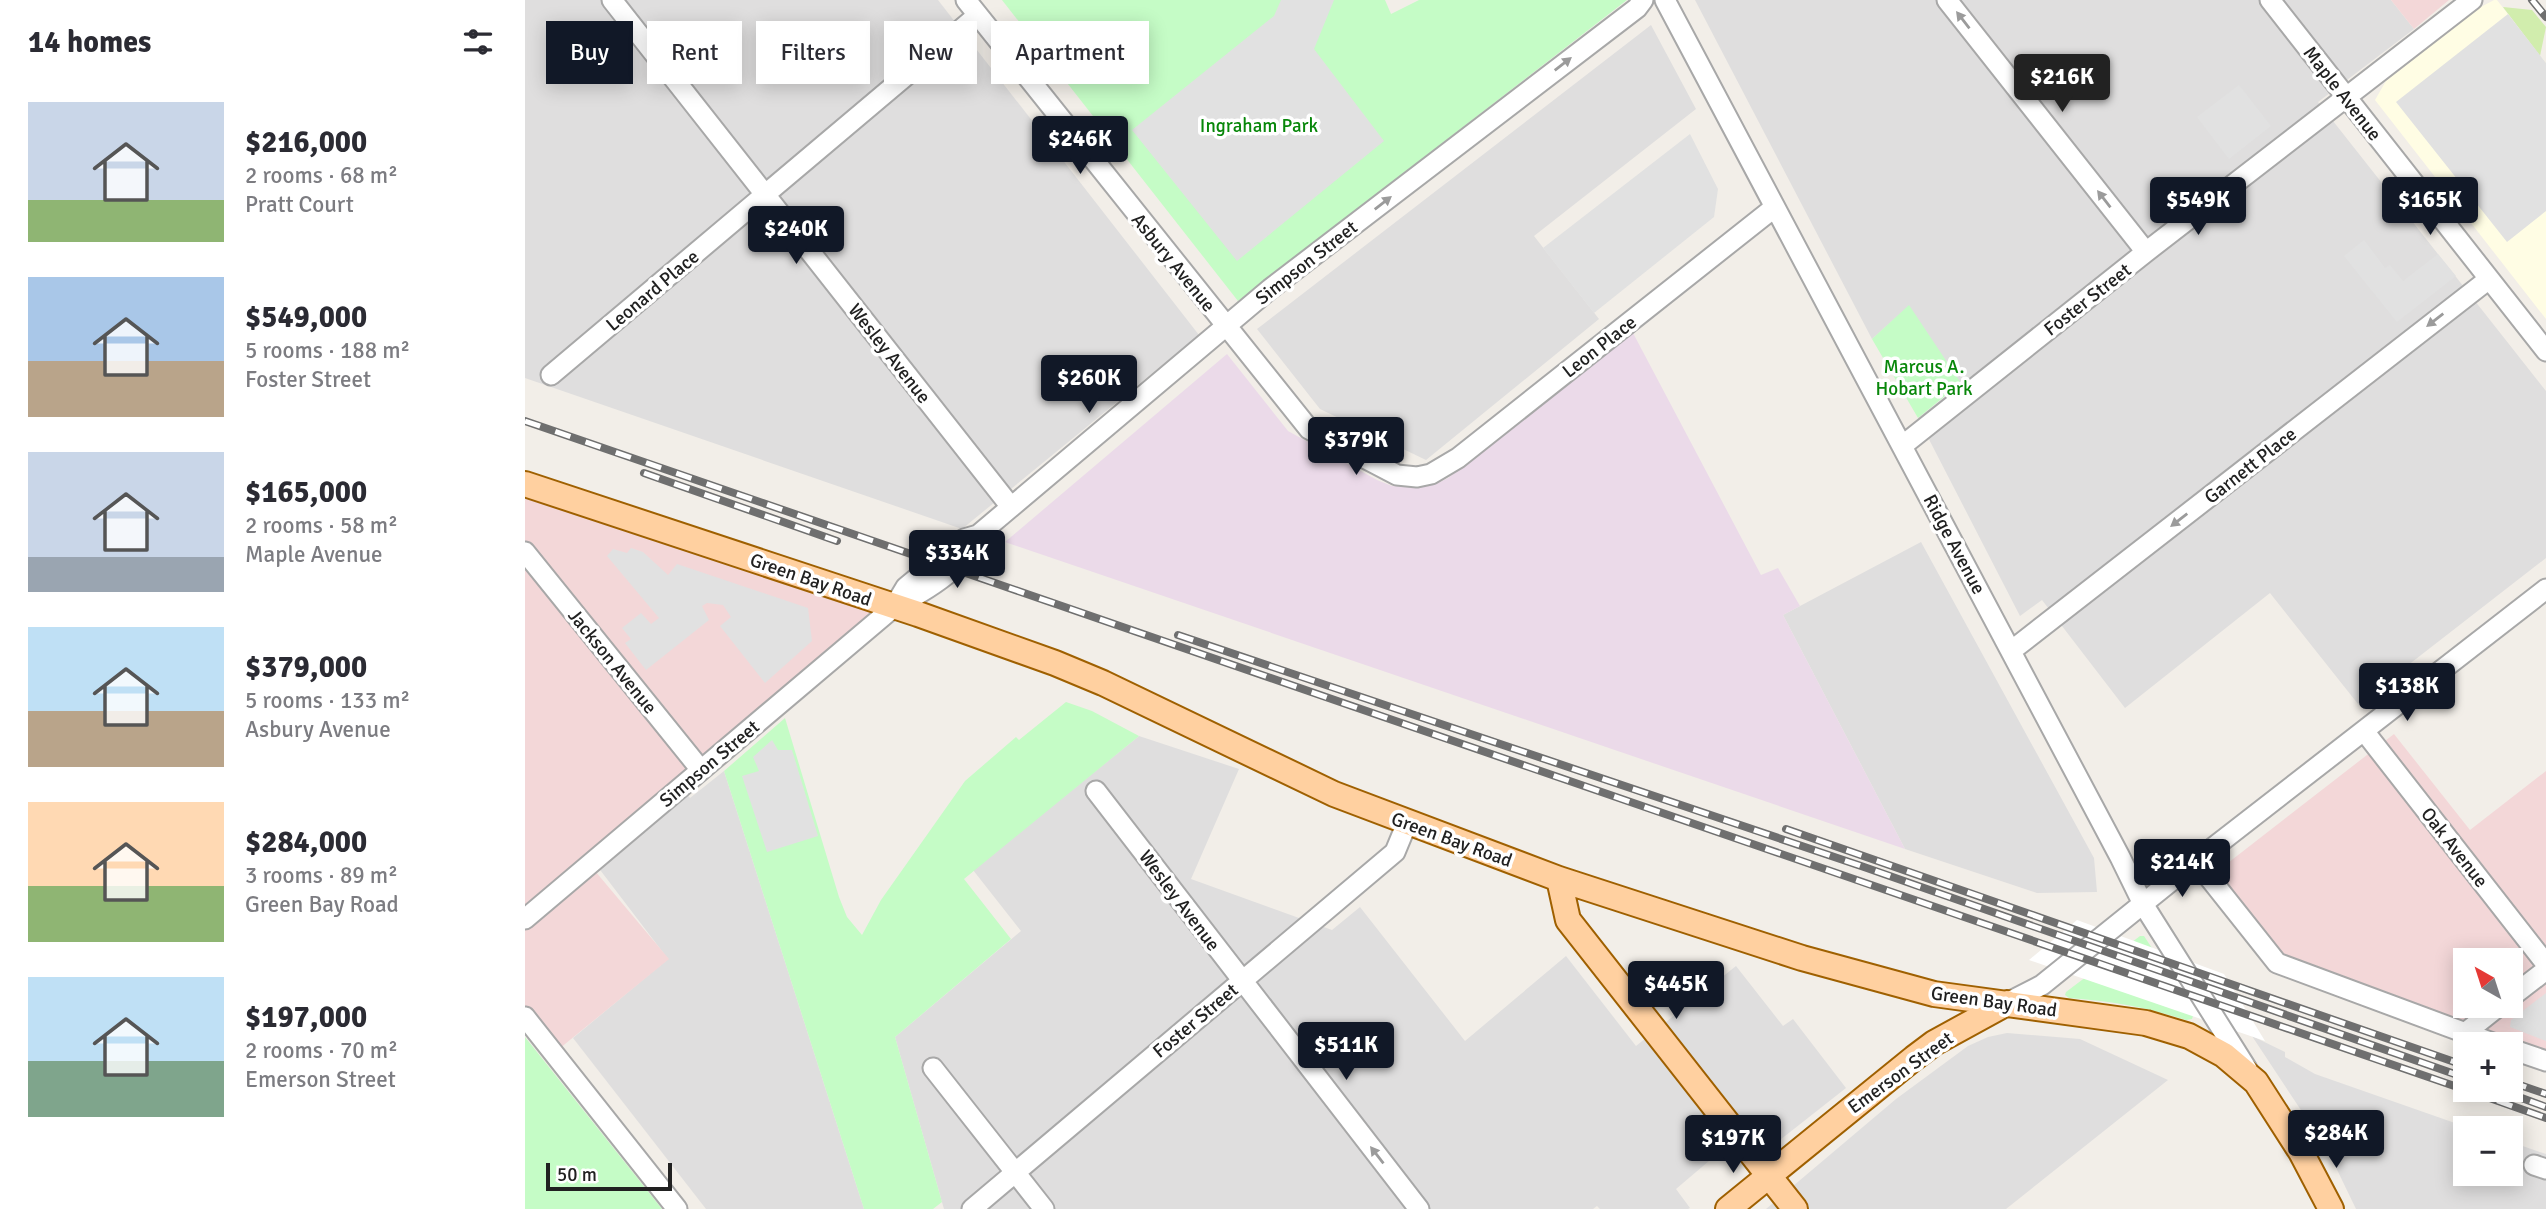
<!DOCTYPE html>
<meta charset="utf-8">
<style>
:root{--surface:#fff;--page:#f2f2f3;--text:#2b2b33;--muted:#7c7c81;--accent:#111827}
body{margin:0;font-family:Signika,sans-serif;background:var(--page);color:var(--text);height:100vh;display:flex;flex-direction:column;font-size:26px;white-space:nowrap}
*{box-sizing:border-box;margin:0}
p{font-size:23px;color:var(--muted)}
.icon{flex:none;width:38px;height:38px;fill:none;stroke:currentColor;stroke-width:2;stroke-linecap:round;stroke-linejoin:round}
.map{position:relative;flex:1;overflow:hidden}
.side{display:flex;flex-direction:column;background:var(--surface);width:525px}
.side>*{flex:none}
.top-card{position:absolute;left:21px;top:21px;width:665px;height:63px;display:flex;gap:14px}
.needle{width:46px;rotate:321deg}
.tools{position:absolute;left:1928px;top:948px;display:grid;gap:14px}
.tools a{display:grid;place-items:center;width:70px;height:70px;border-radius:0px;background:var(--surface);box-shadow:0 4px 18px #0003;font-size:35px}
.scale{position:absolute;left:21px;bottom:18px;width:126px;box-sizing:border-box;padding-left:7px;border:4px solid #212121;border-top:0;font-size:19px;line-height:24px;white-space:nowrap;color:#212121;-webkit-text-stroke:5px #fff;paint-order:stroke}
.price{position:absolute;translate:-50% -60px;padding:0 16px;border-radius:7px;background:var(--accent);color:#fff;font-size:23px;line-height:46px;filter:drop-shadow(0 2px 4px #0008)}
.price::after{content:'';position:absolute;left:50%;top:42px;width:21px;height:16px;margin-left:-10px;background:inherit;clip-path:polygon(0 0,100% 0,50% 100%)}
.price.active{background:#222;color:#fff}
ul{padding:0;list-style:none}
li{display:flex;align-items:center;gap:21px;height:175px;padding:0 28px}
li span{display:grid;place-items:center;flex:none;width:196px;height:140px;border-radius:0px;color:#555}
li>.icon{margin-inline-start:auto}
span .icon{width:84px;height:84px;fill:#fffc;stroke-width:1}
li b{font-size:30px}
h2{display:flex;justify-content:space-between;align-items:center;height:84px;padding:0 28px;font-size:30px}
.tag{padding:0 24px;border-radius:0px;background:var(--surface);box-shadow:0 4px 18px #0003;font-size:24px;line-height:63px}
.tag.active{background:var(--accent);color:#fff}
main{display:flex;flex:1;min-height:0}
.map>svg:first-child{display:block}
</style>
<main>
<section class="side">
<h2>14 homes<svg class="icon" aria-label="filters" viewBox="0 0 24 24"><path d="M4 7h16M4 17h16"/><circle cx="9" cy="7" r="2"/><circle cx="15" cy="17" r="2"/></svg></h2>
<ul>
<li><span style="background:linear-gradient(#c9d6e8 70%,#8fb573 0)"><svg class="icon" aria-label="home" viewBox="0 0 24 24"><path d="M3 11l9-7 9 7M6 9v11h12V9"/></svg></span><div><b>$216,000</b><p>2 rooms · 68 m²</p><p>Pratt Court</p></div></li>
<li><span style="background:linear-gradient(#a9c7e8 60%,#b9a48a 0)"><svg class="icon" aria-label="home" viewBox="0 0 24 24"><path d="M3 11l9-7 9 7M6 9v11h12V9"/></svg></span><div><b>$549,000</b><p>5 rooms · 188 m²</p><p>Foster Street</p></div></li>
<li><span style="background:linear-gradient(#c9d6e8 75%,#9aa5b1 0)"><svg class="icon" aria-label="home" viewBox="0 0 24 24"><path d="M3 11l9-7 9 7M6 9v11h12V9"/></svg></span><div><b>$165,000</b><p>2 rooms · 58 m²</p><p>Maple Avenue</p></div></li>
<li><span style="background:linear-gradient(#bfe0f5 60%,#b9a48a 0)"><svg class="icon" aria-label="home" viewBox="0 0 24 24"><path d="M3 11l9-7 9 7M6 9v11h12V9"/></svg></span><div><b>$379,000</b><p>5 rooms · 133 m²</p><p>Asbury Avenue</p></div></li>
<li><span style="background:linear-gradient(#ffd9b3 60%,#8fb573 0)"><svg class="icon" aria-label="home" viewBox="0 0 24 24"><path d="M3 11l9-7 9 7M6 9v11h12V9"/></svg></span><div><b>$284,000</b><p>3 rooms · 89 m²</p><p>Green Bay Road</p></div></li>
<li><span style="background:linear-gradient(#bfe0f5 60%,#7fa58c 0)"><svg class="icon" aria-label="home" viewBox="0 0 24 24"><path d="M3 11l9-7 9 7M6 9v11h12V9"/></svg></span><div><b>$197,000</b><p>2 rooms · 70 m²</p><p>Emerson Street</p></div></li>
</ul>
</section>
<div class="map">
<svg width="2021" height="1209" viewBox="0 0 2021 1209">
<rect width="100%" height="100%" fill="#f2eee8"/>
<!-- residential -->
<path fill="#dfdede" d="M0 0H413L674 335 437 529 0 378Z
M1170 0H1866L1889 29 1793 102 2021 391V558L1833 704 1745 593 1600 708 1517 600 1495 616 1393 418 1436 384 1384 306 1347 339Z
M1126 25 1171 109 1009 236 1074 319 901 460 795 409 732 329Z
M1396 542 1569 858 1572 892 1512 893 1380 849 1258 615Z
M92 706 165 798 199 771 339 1209H181L48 1038 143 959 5 778Z
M614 736 714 769 666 879 807 930 835 907 940 1041 1041 956 1111 1046 1211 966 1258 1026 1268 1019 1321 1088 1251 1143 1225 1157 1211 1138 1151 1189 1165 1208 1163 1209H1075L1072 1206 1068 1209H419L370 1037 496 931 448 870Z
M1482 1033 1555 1039 1643 1080 1481 1209H1241L1371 1099 1443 1046 1463 1037Z
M1727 1036 1760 1052V1057L1790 1074 1947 1129H1941V1174H1986V1142L2021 1154V1209H1831L1803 1151Z"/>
<!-- commercial -->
<path fill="#f3d7d8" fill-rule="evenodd" d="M1866 0H1924L1889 29Z
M0 484 369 607 65 865 144 959 29 1053 0 1017Z
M1869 734 1945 830 2021 771V1050L1760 961 1690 873ZM1941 961H1986V1006H1941Z"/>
<!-- industrial -->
<path fill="#ebdae9" d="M1108 333 1236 575 1253 568 1275 606 1258 615 1380 849 480 542 702 354 763 431 852 480 867 486 895 487 911 484 923 478Z"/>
<!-- education -->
<path fill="#fffde4" d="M1969 0H1972L2021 63V319L1850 100 1861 81 1954 8Z"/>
<!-- grass -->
<path fill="#d1edad" d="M1978 7 2007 10 2021 27 2015 56Z"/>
<!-- park -->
<path fill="#c5fcc6" d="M477 0H860L866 14 894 0H1102L713 301Z
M1384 305 1436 383 1393 418 1347 339Z
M541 702 567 711 614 736 439 879 486 939 370 1037 417 1202 408 1209H339L199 771 260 718 314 897 322 917 337 935 356 900 440 781 491 737 494 740Z
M1615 936H1619L1669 1012 1667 1019 1661 1020C1620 1007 1587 1001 1544 998L1540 995 1541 992Z
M0 1037 137 1209H0Z"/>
<!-- parking -->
<path fill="#e1e1e1" d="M756 0H809L789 49 859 141 712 261 607 130 749 16Z
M1983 14 2021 63V211L1982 242 1871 102Z
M1714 85 1746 126 1704 159 1672 117Z
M1165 134 1193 189 1189 217 1069 313 1018 248Z
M1839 240 1860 268 1865 265 1878 281 1913 254 1931 276 1872 322 1819 256Z
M106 548 118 552 143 575 152 564 283 608 287 641 240 683 195 626 206 617 198 605 182 603 177 606 184 620 121 670 100 643 106 639 97 628 116 613 126 624 134 618 82 556 88 549 102 553Z
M247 740 253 750H267L293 836 242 852 217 776 234 771 228 757Z
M2021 993V1041L1985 1027 1986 1020Z"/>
<!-- pier -->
<path fill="#fff" d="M1552 920 1699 974 1740 1041 1504 960Z"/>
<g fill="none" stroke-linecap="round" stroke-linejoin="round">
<defs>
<path id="minor" d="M87 0 486 507
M441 0 784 429 872 475 892 477 906 474 933 458 1250 207
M1140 0 1595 857 1618 904 1722 1069
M1422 0 1621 252
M1745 0 2021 351
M26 375 453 15
M1377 446 1621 252 1947 0
M0 552 176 770
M369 607 381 587 439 539 453 535 745 289 1112 8 1118 0
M1486 651 1964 279
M1839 731 2021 964
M571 791 894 1209
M1671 861 1752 963 1973 1045
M0 919 369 607C397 593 443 566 453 535
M1986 997 2021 970
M1482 1003 1517 985 1671 861 2021 589
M0 1017 152 1209
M1940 1033 1974 1006
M1986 1049 2021 1061
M408 1068 519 1209
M2009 1165 2021 1169
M447 1209 870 852 882 823"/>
<path id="major" d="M0 484 393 614 530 663 578 683 809 794 1034 879 1277 958 1409 994 1621 1023 1664 1036 1699 1055 1731 1082 1776 1152 1806 1209
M1034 879 1043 920 1270 1209
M1203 1209 1389 1058 1409 1043 1482 1003"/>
</defs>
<!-- minor casing -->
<use href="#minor" stroke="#a8a8a8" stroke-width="23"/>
<!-- major casing -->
<use href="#major" stroke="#9f6000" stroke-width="28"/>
<!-- minor -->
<use href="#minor" stroke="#fff" stroke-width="19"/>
<!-- major -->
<use href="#major" stroke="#ffd0a0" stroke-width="24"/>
<defs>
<path id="rail" d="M2007 0 2021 17
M0 421 1941 1090
M119 473 312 541
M653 635 1339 867 1941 1078
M1261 829 1941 1066
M1986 1082 2021 1094
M1942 1090 2021 1118
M1975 1090 2021 1107"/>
</defs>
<!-- rail casing -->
<use href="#rail" stroke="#6f6f6f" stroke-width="8"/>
<!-- rail -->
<use href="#rail" stroke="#fff" stroke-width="5" stroke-dasharray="16" stroke-linecap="butt"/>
</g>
<!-- one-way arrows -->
<defs><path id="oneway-solid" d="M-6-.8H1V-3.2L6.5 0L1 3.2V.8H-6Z" transform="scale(1.75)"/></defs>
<g fill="#9b9b9b">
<use href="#oneway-solid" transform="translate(1438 20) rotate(-128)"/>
<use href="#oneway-solid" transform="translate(1038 64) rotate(-38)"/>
<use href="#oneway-solid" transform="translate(1579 199) rotate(-128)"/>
<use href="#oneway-solid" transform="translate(858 203) rotate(-38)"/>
<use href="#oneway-solid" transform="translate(1910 320) rotate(142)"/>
<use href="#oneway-solid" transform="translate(1654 520) rotate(142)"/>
<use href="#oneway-solid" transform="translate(852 1155) rotate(-128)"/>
</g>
<g text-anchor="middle" stroke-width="7" stroke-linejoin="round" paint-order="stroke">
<!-- street labels -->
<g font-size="19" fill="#212121" stroke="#fff">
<text transform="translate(1818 93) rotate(52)" y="7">Maple Avenue</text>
<text transform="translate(649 262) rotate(51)" y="7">Asbury Avenue</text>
<text transform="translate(781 262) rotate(-38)" y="7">Simpson Street</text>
<text transform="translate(127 290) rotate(-40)" y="7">Leonard Place</text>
<text transform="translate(1562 299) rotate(-38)" y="7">Foster Street</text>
<text transform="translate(1074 346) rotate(-38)" y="7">Leon Place</text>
<text transform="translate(365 353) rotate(52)" y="7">Wesley Avenue</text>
<text transform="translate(1725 465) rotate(-38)" y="7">Garnett Place</text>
<text transform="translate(1430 544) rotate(62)" y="7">Ridge Avenue</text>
<text transform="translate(286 579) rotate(19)" y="7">Green Bay Road</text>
<text transform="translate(88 661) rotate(51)" y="7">Jackson Avenue</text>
<text transform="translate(184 763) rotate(-40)" y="7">Simpson Street</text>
<text transform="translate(927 839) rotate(20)" y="7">Green Bay Road</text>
<text transform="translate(1930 847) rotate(52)" y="7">Oak Avenue</text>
<text transform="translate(655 900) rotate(53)" y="7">Wesley Avenue</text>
<text transform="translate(1469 1001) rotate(8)" y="7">Green Bay Road</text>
<text transform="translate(670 1020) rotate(-40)" y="7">Foster Street</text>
<text transform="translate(1375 1072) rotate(-36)" y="7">Emerson Street</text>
</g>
<!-- park labels -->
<g font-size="19" fill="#08870a" stroke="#fff">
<text x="734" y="132">Ingraham Park</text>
<text x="1399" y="373">Marcus A.<tspan x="1399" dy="22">Hobart Park</tspan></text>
</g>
</g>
</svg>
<div class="tools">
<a><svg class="needle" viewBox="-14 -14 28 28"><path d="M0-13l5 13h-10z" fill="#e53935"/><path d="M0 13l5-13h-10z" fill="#7c7c81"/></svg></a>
<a>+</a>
<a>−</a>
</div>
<div class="scale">50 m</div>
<b class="price active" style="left:1537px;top:114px">$216K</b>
<b class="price" style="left:555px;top:176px">$246K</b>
<b class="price" style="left:1673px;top:237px">$549K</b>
<b class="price" style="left:1905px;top:237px">$165K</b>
<b class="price" style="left:271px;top:266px">$240K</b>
<b class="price" style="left:564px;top:415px">$260K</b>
<b class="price" style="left:831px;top:477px">$379K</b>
<b class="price" style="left:432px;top:590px">$334K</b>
<b class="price" style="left:1882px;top:723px">$138K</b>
<b class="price" style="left:1657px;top:899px">$214K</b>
<b class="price" style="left:1151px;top:1021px">$445K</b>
<b class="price" style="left:821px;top:1082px">$511K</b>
<b class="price" style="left:1811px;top:1170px">$284K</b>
<b class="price" style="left:1208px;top:1175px">$197K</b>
<div class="top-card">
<a class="tag active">Buy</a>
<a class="tag">Rent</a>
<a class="tag">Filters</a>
<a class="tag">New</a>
<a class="tag">Apartment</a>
</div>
</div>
</main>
